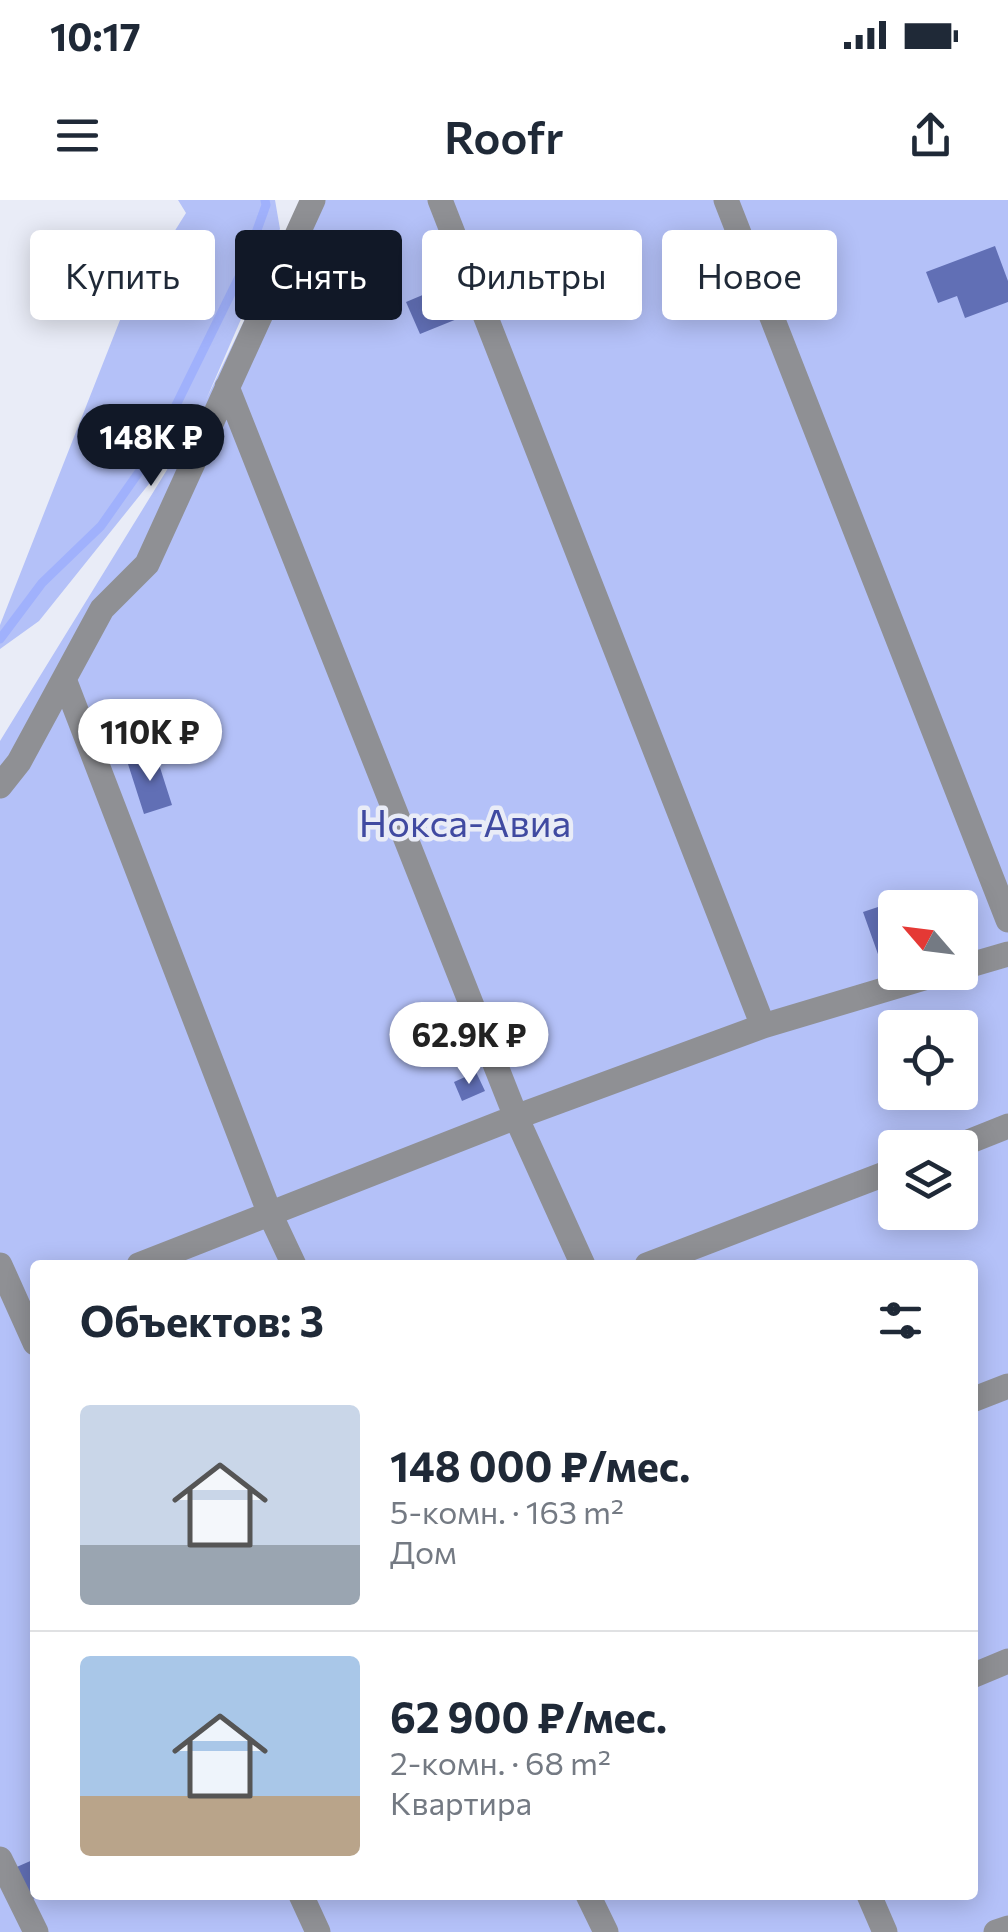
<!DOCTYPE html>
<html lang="ru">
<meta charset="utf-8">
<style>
:root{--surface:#fff;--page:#f6f6f7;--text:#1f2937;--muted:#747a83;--line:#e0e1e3;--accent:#111827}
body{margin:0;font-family:Commissioner,sans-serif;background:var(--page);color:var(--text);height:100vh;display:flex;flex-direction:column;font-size:38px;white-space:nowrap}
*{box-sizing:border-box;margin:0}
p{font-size:32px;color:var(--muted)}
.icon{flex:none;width:55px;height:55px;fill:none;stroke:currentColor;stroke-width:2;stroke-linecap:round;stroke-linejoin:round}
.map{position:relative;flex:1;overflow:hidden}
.sheet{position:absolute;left:30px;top:1060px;width:948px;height:640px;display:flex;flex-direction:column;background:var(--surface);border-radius:10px;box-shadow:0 5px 25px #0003}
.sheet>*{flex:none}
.guide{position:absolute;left:30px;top:30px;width:950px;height:90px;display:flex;gap:20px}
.needle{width:65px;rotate:298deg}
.tools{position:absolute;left:878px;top:690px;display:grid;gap:20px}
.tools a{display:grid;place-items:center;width:100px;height:100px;border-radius:10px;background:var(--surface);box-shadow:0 5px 25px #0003;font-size:50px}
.price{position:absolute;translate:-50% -85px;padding:0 22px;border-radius:35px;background:#fff;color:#222;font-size:32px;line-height:65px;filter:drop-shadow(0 2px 5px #0008)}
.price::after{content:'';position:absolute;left:50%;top:60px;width:30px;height:22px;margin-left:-15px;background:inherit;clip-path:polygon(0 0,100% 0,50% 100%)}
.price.current{background:var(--accent);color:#fff}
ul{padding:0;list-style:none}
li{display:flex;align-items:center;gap:30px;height:250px;padding:0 50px}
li+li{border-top:2px solid var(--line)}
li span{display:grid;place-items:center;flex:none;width:280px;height:200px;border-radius:10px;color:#555}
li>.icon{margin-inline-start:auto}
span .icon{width:120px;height:120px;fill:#fffc;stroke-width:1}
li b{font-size:42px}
h2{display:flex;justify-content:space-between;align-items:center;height:120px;padding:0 50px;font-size:42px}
.pill{padding:0 35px;border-radius:10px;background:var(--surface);box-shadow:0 5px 25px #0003;font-size:35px;line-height:90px}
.pill.current{background:var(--accent);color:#fff}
.status{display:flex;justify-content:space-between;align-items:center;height:70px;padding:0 50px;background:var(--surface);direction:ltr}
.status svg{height:28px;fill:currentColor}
header{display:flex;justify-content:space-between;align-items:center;height:130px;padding:0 50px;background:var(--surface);font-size:45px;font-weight:600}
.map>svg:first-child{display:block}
</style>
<div class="status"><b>10:17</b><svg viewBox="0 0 49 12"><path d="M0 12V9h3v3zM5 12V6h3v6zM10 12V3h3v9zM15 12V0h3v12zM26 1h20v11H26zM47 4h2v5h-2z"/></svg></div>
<header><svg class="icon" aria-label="menu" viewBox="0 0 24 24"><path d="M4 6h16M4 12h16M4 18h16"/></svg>Roofr<svg class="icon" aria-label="share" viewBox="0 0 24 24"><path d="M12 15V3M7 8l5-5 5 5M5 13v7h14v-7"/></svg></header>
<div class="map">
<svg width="1008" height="1732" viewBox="0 0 1008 1732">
<rect width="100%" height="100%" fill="#e9ecf7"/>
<!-- green -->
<path fill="#b4c1f8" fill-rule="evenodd" d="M178 0H275L280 29 206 200 302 0H1008V1732H0V541L189 234 39 421 0 449V425L122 115 186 13ZM895 708H960V772H895ZM895 828H960V892H895ZM895 948H960V1012H895ZM35 1065H972V1695H35Z"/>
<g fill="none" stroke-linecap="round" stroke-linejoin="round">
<!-- stream -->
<path stroke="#a0b1fc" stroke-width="9" d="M0 439 42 383 101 326 153 252 243 69 266 5 265 0"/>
</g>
<!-- building -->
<path fill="#616fb5" d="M995 46 1008 81V102L965 118 957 96 938 103 926 72Z
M444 86 457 119 420 134 406 102Z
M156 555 172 605 144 614 128 564Z
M911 696 915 708H895V751L879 757 863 712Z
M476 872 485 891 462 901 454 882Z
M35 1659V1698L25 1702 12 1669Z"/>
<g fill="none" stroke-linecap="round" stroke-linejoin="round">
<!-- minor -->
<path stroke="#8f9094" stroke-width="25" d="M440 0 763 826
M726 0 1008 720
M227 187 516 917 583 1065
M64 479 270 1014 294 1065
M0 586 19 562 102 409 147 364 313 0
M960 768 1008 754
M953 948 1008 926
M0 1065 35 1143
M139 1065 516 917 763 826 944 772
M647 1065 895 970
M972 1200 1008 1186
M972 1476 1008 1461
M0 1659 36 1732
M301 1695 318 1732
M588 1695 606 1732
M869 1695 885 1732
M996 1732 1008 1728"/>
</g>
<g text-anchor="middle" stroke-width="9" stroke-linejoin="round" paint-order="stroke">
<!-- park labels -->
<g font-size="38" fill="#404aa1" stroke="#e9ecf7">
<text x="465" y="637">Нокса-Авиа</text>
</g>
</g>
</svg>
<div class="tools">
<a><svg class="needle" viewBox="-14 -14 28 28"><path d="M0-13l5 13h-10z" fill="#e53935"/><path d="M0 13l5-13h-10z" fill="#747a83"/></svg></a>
<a><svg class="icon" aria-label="locate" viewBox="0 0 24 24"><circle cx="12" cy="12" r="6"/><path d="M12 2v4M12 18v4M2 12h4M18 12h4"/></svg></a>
<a><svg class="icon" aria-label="layers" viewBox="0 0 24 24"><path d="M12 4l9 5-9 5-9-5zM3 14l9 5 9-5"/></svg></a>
</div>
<b class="price current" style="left:151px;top:289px">148K ₽</b>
<b class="price" style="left:150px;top:584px">110K ₽</b>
<b class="price" style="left:469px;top:887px">62.9K ₽</b>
<div class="guide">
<a class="pill">Купить</a>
<a class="pill current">Снять</a>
<a class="pill">Фильтры</a>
<a class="pill">Новое</a>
</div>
<section class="sheet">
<h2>Объектов: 3<svg class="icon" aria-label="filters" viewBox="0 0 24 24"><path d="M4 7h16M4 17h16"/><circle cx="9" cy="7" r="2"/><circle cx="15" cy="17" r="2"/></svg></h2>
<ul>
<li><span style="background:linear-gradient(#c9d6e8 70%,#9aa5b1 0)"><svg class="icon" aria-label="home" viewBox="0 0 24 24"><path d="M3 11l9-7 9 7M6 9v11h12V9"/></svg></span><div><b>148 000 ₽/мес.</b><p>5-комн. · 163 m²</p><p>Дом</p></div></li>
<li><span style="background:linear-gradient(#a9c7e8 70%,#b9a48a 0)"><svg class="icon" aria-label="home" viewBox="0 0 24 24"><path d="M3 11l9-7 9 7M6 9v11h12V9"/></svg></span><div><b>62 900 ₽/мес.</b><p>2-комн. · 68 m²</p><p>Квартира</p></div></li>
</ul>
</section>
</div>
